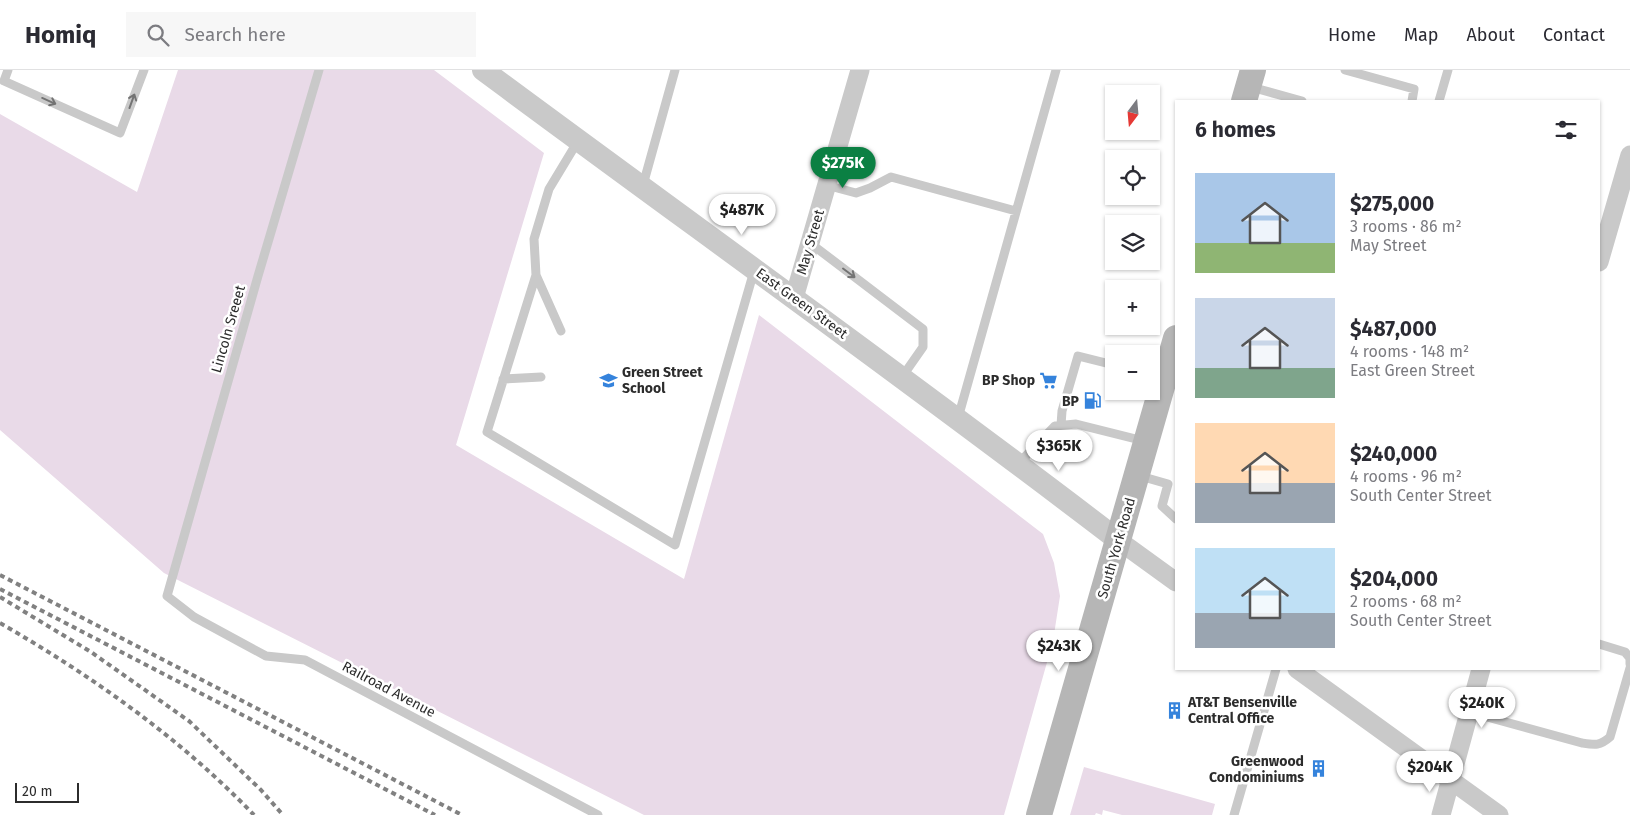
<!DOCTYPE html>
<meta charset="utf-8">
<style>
:root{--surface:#fff;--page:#f7f7f7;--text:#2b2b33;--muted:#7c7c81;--line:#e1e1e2;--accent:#0b8043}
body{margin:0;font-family:"Fira Sans",sans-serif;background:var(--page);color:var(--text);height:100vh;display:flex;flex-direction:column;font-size:19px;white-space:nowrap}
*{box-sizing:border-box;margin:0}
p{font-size:16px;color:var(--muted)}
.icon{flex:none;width:28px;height:28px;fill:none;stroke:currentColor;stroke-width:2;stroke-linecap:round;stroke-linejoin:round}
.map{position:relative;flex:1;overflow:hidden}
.details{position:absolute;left:1175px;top:30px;width:425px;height:570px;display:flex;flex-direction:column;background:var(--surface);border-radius:0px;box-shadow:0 1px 4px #0004}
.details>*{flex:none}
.needle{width:32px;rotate:196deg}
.tools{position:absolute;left:1105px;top:15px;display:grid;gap:10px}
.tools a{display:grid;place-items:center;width:55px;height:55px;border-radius:0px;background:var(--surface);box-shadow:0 1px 4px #0004;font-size:25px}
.scale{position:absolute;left:15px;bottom:12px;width:64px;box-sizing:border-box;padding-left:5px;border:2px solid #2c2c2c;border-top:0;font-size:14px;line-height:18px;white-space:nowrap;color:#2c2c2c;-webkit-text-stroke:4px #fff;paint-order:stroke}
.price{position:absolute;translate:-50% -42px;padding:0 11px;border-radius:18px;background:#fff;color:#222;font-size:16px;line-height:32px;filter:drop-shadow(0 1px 2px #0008)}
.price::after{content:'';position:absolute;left:50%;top:30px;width:15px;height:11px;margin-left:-8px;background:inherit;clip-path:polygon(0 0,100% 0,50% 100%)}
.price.on{background:var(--accent);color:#fff}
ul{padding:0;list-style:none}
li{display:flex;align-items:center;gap:15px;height:125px;padding:0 20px}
li span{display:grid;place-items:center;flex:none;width:140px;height:100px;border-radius:0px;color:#555}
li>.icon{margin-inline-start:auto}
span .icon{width:60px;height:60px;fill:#fffc;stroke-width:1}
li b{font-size:21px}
h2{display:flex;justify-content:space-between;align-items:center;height:60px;padding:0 20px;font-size:21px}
header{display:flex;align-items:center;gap:30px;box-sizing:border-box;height:70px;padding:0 25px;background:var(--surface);border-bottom:1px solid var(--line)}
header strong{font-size:24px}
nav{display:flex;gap:28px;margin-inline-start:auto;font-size:18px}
.search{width:350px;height:45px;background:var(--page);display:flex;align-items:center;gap:12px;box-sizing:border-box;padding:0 18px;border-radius:0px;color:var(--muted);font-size:19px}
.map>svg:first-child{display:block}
</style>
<header>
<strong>Homiq</strong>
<div class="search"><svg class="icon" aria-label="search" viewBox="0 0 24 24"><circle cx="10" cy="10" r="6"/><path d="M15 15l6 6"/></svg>Search here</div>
<nav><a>Home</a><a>Map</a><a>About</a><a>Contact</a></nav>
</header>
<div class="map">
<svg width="1630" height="745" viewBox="0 0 1630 745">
<rect width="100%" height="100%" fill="#fff"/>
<!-- green -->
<path fill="#e9dae8" d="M178 0H434L544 83 456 375 684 509 759 245 1043 464 1054 493 1060 526 1053 571 1004 745H644L164 503 0 360V44L137 122Z
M1084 697 1215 734 1212 745H1122L1103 740 1102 745 1096 743 1095 745H1070Z"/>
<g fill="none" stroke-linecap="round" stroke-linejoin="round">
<!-- service -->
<path stroke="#c9c9c9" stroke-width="9" d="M8 0 4 11 120 63 144 0
M319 0 258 206 167 526 194 547 266 586 305 590 598 745
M1345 0 1414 19 1412 31
M1251 17 1302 31
M1439 31 1448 0
M643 115 675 0
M826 115 856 123 870 118 891 107 1016 141
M810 173 923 259V277L902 307
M536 205 487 362 675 475 754 201
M561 261 536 205 534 169 549 119 578 71
M503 309 541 307
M958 348 1056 0
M1061 355 1062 341 1078 286 1114 295
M1018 394 1055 356 1076 354 1144 371
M1140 406 1168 414 1162 436 1176 449
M1599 574 1625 582 1630 588V594
M1469 642 1582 673C1595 675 1600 676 1610 667L1630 598
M1234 745 1276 599"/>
<!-- minor -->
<path stroke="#c9c9c9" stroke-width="19" d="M1599 192 1630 85
M794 228 860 0
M1118 470 1176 512
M1297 599 1499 745
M1441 745 1481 599"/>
<!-- tertiary -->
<path stroke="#c9c9c9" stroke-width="22" d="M483 0C695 157 909 310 1118 470"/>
<!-- secondary -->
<path stroke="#b6b6b6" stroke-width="26" d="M1244 31 1253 0
M1039 745 1176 268"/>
<!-- rail -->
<path stroke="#818181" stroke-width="4" stroke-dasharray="5 4" stroke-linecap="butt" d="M0 505 462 745
M0 519 435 745
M0 527 91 582 189 651 261 720 283 745
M0 553C92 606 180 668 254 745"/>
</g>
<!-- one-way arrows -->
<defs><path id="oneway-shaft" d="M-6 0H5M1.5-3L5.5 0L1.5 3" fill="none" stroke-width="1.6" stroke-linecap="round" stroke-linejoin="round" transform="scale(1.25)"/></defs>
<g stroke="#737373">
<use href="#oneway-shaft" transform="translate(49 31) rotate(24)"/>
<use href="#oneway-shaft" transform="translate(132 31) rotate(-70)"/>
<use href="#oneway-shaft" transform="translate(849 203) rotate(37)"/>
</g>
<!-- icons -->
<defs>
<symbol id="school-bare" viewBox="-9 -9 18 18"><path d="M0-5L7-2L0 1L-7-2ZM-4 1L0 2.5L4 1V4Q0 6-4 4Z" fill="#3583dc" stroke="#fff" stroke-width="2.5" paint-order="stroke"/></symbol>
<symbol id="supermarket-bare" viewBox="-9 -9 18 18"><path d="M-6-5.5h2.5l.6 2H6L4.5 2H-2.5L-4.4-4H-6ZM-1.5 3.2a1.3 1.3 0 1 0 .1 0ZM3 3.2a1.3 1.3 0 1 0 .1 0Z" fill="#3583dc" stroke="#fff" stroke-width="2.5" paint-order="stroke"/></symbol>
<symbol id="fuel-bare" viewBox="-9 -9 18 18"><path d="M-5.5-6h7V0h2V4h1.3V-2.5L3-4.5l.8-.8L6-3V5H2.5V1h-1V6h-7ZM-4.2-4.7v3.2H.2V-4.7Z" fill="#3583dc" stroke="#fff" stroke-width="2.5" paint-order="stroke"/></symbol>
<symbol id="building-bare" viewBox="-9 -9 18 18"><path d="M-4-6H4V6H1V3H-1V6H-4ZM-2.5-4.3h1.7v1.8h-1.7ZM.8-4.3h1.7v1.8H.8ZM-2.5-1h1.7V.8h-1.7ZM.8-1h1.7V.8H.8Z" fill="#3583dc" stroke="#fff" stroke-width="2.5" paint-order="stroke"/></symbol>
</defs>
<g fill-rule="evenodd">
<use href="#school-bare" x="596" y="298" width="25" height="25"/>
<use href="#supermarket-bare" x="1036" y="298" width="25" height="25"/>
<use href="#fuel-bare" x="1080" y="318" width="25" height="25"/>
<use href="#building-bare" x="1162" y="628" width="25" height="25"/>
<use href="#building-bare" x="1306" y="686" width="25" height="25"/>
</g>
<g text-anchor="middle" stroke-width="5" stroke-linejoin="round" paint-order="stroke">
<!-- street labels -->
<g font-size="14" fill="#2c2c2c" stroke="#fff">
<text transform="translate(810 172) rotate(-74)" y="5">May Street</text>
<text transform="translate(802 233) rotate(36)" y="5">East Green Street</text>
<text transform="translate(228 259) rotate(-74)" y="5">Lincoln Sreeet</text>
<text transform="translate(1116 478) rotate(-74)" y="5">South York Road</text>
<text transform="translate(389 619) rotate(28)" y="5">Railroad Avenue</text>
</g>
<!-- poi labels -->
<g font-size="14" font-weight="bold" fill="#2c2c2c" stroke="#fff" text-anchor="end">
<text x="622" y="307" text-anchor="start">Green Street<tspan x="622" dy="16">School</tspan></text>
<text x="1035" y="315">BP Shop</text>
<text x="1079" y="336">BP</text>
<text x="1188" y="637" text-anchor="start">AT&amp;T Bensenville<tspan x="1188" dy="16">Central Office</tspan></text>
<text x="1304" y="696">Greenwood<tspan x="1304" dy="16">Condominiums</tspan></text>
</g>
</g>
</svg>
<div class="tools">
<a><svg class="needle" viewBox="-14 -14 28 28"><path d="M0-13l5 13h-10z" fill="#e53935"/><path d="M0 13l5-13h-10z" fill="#7c7c81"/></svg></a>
<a><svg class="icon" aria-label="locate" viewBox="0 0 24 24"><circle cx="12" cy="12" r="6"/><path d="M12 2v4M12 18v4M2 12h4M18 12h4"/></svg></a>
<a><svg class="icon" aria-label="layers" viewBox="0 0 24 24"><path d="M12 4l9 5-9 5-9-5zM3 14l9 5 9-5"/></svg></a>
<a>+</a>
<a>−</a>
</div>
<div class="scale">20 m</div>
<b class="price on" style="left:843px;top:119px">$275K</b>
<b class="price" style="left:742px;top:166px">$487K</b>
<b class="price" style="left:1059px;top:402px">$365K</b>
<b class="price" style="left:1059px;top:602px">$243K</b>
<b class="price" style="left:1482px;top:659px">$240K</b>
<b class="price" style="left:1430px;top:723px">$204K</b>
<section class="details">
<h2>6 homes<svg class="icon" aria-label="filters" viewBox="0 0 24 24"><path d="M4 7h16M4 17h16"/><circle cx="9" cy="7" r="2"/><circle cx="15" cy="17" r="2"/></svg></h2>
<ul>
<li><span style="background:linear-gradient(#a9c7e8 70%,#8fb573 0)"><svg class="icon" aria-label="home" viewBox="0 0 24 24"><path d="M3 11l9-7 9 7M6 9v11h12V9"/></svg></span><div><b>$275,000</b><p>3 rooms · 86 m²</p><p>May Street</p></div></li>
<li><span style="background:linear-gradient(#c9d6e8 70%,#7fa58c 0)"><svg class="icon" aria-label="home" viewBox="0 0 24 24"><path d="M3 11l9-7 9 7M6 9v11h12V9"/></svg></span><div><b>$487,000</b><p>4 rooms · 148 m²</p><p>East Green Street</p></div></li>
<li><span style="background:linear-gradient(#ffd9b3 60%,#9aa5b1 0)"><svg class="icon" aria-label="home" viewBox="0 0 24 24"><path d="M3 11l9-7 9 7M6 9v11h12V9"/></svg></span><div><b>$240,000</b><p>4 rooms · 96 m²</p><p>South Center Street</p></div></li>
<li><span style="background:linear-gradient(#bfe0f5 65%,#9aa5b1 0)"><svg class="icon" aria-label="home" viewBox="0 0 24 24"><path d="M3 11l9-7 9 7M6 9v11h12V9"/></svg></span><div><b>$204,000</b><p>2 rooms · 68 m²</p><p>South Center Street</p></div></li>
</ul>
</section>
</div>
